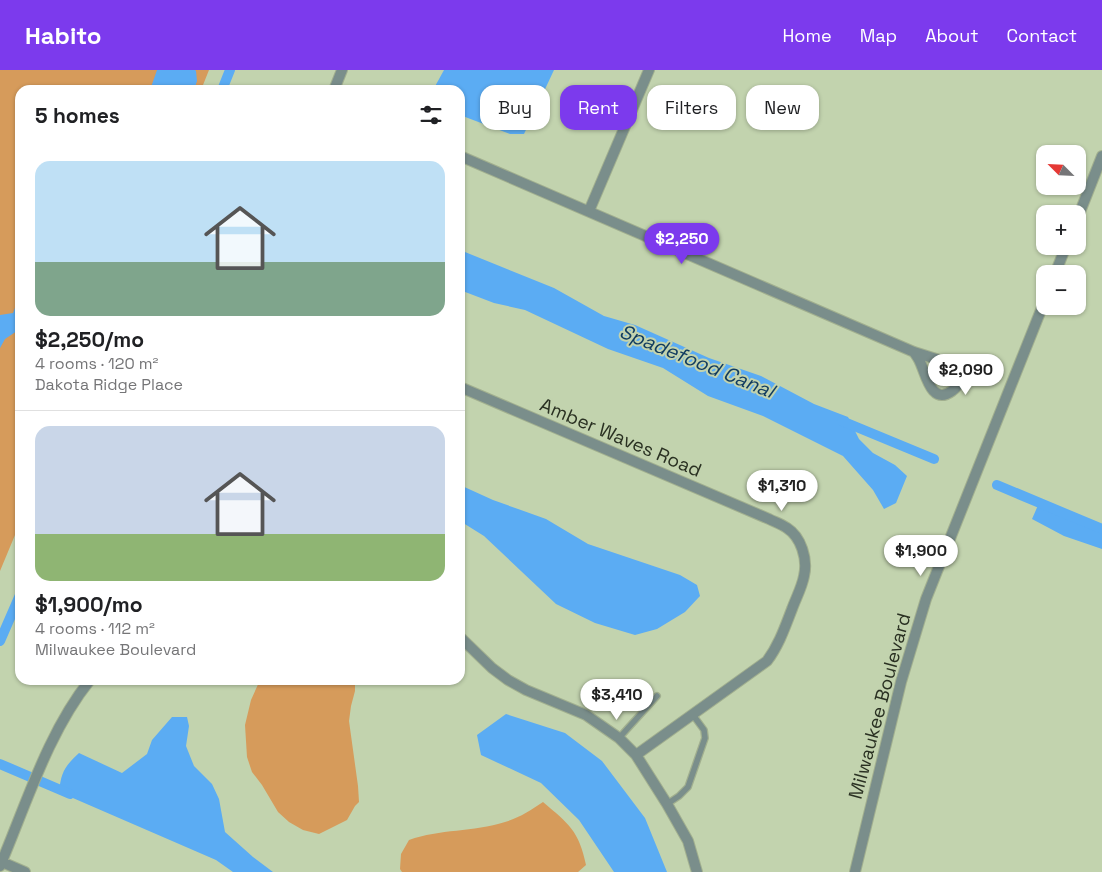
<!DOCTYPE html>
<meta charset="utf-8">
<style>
:root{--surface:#fff;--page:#f6f6f6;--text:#202124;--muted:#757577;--line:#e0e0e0;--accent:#7c3aed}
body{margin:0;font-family:"Space Grotesk",sans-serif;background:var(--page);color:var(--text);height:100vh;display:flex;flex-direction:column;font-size:19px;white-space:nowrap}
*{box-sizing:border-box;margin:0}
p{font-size:16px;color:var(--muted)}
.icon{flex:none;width:28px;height:28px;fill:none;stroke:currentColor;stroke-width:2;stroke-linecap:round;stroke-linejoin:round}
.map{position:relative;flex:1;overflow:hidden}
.panel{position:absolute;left:15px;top:15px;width:450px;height:600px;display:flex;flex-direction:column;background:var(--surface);border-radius:15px;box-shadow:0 1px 4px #0004}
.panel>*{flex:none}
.hud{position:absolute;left:480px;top:15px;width:475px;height:45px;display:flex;gap:10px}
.needle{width:32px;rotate:294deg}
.tools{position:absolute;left:1036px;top:75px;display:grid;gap:10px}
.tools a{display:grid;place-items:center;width:50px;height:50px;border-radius:10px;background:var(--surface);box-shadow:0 1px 4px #0004;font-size:25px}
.price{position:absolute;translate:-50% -42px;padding:0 11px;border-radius:18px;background:#fff;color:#222;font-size:16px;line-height:32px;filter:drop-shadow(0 1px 2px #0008)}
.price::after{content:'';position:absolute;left:50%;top:30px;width:15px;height:11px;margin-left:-8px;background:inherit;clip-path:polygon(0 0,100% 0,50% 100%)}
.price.on{background:var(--accent);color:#fff}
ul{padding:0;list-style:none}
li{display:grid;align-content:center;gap:10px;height:265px;padding:0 20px}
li+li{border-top:1px solid var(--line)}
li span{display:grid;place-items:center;height:155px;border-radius:15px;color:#555}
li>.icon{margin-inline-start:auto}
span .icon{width:90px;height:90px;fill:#fffc;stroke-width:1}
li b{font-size:21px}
h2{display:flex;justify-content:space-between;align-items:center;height:60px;padding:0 20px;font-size:21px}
.tag{padding:0 18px;border-radius:15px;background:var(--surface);box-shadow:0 1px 4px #0004;font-size:18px;line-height:45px}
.tag.on{background:var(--accent);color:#fff}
header{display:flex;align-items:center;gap:30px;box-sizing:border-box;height:70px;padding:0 25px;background:var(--accent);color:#fff}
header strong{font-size:24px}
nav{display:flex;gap:28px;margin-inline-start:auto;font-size:18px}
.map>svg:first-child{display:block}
</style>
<header>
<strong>Habito</strong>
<nav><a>Home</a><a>Map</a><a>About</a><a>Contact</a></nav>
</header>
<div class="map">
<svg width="1102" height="802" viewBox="0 0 1102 802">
<rect width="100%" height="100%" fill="#c2d3ae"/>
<!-- green -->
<path fill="#d69b5b" d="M0 0H209L201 20H20V453L0 501Z
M260 610H355V621L351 636 349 651 358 716 359 732 355 736 347 750 319 764 303 760 289 752 278 742 262 715 252 702 247 687 245 655 251 630Z
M543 732C569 754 579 761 586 795L578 802H402L400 799 401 784 409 770C440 759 473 762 505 752 519 748 531 740 543 732Z"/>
<!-- water -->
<path fill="#5bacf3" d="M157 0H195L196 1 197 11 194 20H150Z
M444 0H554L524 64H510L460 45V20H433Z
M460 180 554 218 604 246 635 255 709 288 761 306 814 334 848 347 859 369 873 383 895 395 907 406 896 433 884 439 873 420 843 386 763 346 708 326 663 298 608 279 525 240 494 233 460 220Z
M20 225V259L5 269 0 278V245L13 243Z
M460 415 493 430 546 449 588 474 680 505 697 515 700 526 685 542 657 559 635 565 595 553 556 534 484 466 460 451Z
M1039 433 1084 452 1102 456V479L1064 466 1032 449Z
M506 644 565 663 602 691 645 748 667 802H614L579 750 541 713 481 685 477 665Z
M172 647H187L189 656 186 676 194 696 212 714 219 729 225 762 253 787 273 802H233L216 790 59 722C61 702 65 696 79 683L122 703 147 684 152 670Z"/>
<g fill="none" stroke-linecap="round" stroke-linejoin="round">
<!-- canal -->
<path stroke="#5bacf3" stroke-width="10" d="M222 20 230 0
M842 351 934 389
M997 415 1102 459
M0 571 20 525
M0 694 70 724"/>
<defs>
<path id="service" d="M619 668 657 626
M667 734 679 726 688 717 705 668 704 660 693 645"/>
<path id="minor" d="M334 20 342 0
M460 86 914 282 952 294 959 300C960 309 960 315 952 321 931 336 926 304 920 292 919 289 916 285 914 282
M589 141 649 0
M1078 147 1102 86
M1055 204 1066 176
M460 317 769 449C775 452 781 454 787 458 801 467 808 489 804 506 802 517 796 528 792 539 785 557 779 575 767 591L636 685
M460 567 492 598 508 610 526 620 586 645 619 668 636 685 667 734 688 771 697 802
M2 792 25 802
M0 796C26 735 48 662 90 610
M855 802 901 612 926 529 1045 230"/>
</defs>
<!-- service casing -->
<use href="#service" stroke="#a1af8f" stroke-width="8"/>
<!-- minor casing -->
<use href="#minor" stroke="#a1af8f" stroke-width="12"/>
<!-- service -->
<use href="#service" stroke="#7a8e8b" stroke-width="5.5"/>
<!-- minor -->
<use href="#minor" stroke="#7a8e8b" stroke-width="10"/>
</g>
<g text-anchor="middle" stroke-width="4" stroke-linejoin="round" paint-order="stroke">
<!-- street labels -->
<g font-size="19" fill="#2a3122" stroke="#c2d3ae">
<text transform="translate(621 367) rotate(23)" y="7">Amber Waves Road</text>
<text transform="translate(879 636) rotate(-75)" y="7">Milwaukee Boulevard</text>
</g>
<!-- water labels -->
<g font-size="20" font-style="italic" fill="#103b5f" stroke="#c2d3ae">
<text transform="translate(697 291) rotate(22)" y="7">Spadefood Canal</text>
</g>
</g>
</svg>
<div class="tools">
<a><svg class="needle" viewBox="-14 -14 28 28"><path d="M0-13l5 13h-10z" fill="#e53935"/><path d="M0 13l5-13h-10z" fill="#757577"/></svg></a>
<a>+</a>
<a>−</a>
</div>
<b class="price on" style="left:682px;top:195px">$2,250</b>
<b class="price" style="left:966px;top:326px">$2,090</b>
<b class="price" style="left:782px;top:442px">$1,310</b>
<b class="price" style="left:921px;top:507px">$1,900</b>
<b class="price" style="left:617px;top:651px">$3,410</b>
<div class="hud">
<a class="tag">Buy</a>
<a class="tag on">Rent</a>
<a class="tag">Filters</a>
<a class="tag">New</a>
</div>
<section class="panel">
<h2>5 homes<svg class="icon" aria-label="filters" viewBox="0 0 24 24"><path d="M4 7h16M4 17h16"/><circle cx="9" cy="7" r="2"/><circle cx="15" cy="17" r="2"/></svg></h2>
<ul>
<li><span style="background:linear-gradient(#bfe0f5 65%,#7fa58c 0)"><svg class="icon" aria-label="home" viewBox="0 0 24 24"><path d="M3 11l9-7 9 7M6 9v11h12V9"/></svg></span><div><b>$2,250/mo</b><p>4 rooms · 120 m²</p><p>Dakota Ridge Place</p></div></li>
<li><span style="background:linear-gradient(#c9d6e8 70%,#8fb573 0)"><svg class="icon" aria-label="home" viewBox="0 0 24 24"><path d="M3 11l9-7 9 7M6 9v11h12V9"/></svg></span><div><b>$1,900/mo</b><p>4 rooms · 112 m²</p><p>Milwaukee Boulevard</p></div></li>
</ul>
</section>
</div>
